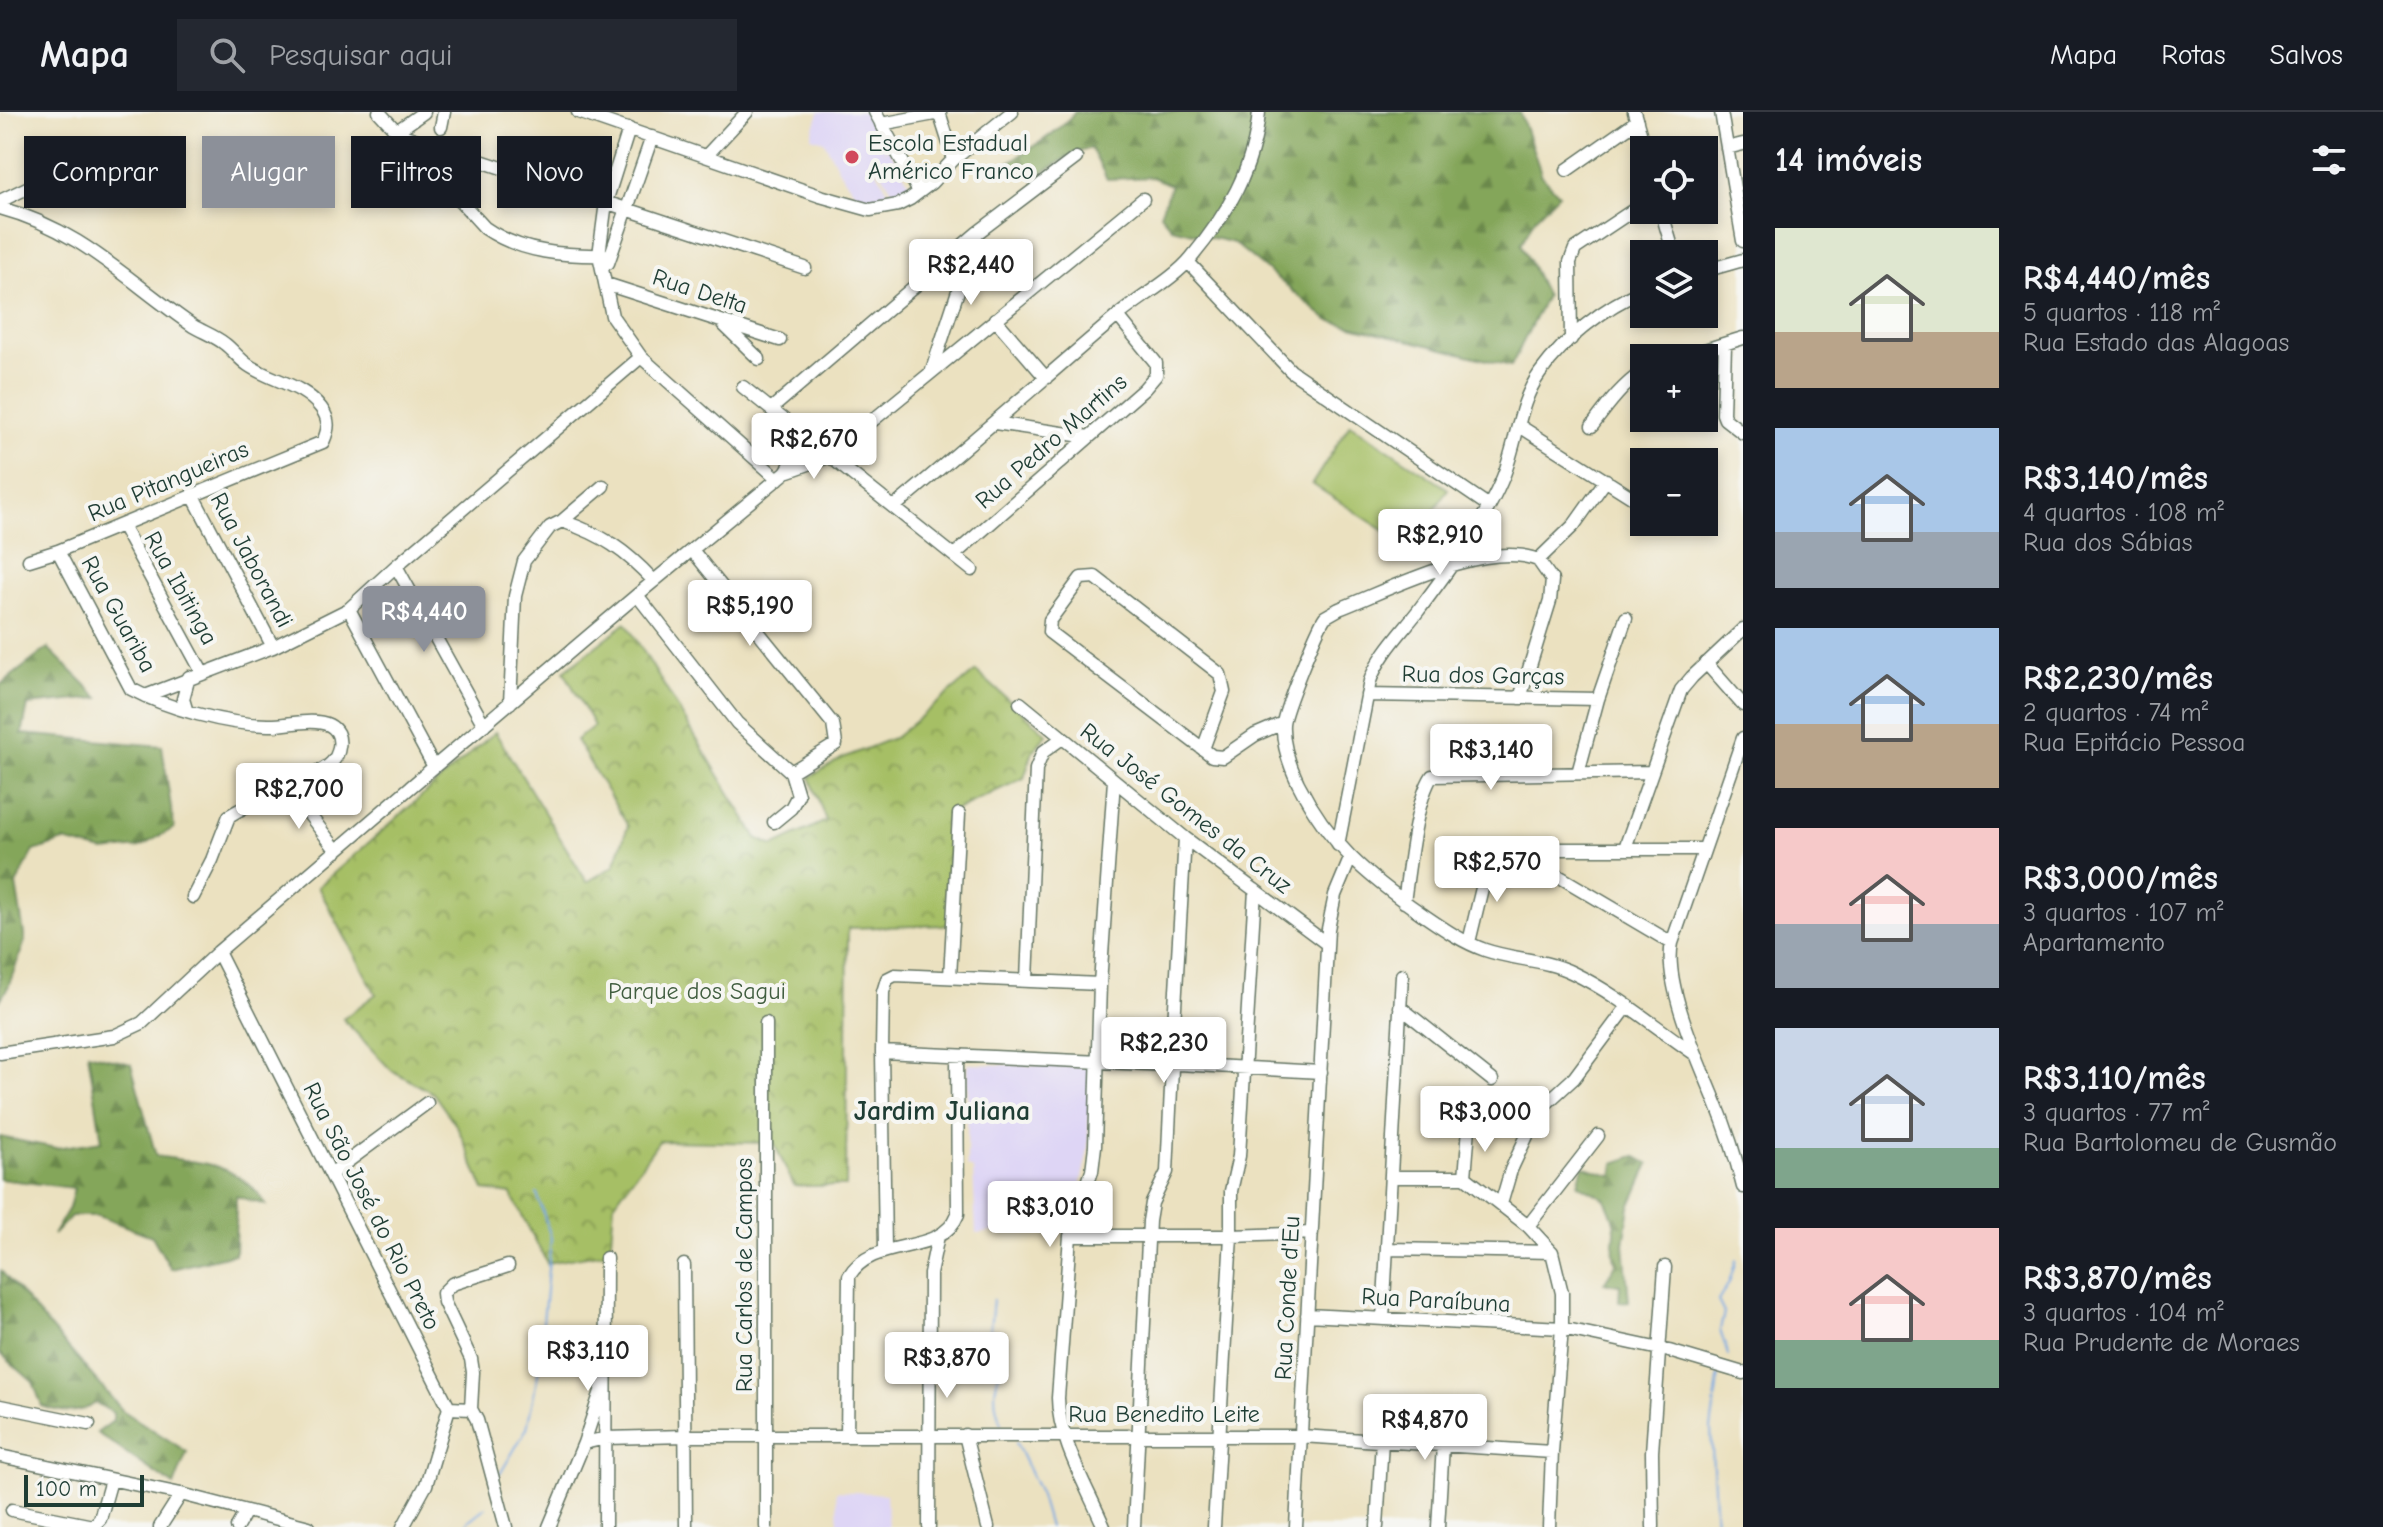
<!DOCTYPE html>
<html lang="pt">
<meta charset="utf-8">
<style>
:root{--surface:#171b24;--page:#242831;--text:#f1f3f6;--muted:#9ea1a6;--line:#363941;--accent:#8c9099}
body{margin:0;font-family:"Comic Neue",sans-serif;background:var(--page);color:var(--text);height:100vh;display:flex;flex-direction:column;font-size:30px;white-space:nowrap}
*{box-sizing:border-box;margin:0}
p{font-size:26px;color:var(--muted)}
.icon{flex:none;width:44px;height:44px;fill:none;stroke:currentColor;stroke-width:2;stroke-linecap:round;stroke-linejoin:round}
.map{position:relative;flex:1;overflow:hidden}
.side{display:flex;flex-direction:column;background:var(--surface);width:640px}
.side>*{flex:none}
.guide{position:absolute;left:24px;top:24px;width:760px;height:72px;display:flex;gap:16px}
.buttons{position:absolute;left:1630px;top:24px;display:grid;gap:16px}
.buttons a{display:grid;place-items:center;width:88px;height:88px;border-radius:0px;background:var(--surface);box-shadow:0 4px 12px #0003;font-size:40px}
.scale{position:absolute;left:24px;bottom:20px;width:120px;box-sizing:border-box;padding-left:8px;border:4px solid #1f3d34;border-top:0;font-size:22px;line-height:28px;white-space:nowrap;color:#1f3d34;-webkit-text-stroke:6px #f6f6f2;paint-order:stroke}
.price{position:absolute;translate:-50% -68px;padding:0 18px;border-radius:8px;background:#fff;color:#222;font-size:26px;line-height:52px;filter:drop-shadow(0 2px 4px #0008)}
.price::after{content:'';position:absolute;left:50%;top:48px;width:24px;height:18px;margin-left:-12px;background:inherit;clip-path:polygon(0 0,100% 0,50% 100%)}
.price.selected{background:var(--accent);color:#fff}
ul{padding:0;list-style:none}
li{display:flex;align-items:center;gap:24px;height:200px;padding:0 32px}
li span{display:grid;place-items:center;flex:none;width:224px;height:160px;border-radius:0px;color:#555}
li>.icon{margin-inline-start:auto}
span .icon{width:96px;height:96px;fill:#fffc;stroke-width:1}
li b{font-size:34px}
h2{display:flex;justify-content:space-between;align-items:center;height:96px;padding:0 32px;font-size:34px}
.chip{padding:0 28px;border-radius:0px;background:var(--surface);box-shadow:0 4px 12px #0003;font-size:28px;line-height:72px}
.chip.selected{background:var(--accent);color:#fff}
header{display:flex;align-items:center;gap:48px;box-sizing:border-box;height:112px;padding:0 40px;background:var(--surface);border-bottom:2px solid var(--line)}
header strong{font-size:38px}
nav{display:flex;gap:44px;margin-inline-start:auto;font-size:28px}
.search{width:560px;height:72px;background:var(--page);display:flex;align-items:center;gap:20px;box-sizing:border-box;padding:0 28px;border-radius:0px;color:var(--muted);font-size:30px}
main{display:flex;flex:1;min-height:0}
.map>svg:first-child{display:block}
</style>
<header>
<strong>Mapa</strong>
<div class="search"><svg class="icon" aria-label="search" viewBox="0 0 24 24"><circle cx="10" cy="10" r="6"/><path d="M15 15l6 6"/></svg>Pesquisar aqui</div>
<nav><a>Mapa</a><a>Rotas</a><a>Salvos</a></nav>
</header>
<main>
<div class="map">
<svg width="1743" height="1415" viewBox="0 0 1743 1415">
<defs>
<pattern id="forest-firs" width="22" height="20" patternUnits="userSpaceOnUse" patternTransform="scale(2)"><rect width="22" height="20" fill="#84a65a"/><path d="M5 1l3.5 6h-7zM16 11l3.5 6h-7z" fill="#6b884b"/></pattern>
<pattern id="park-crowns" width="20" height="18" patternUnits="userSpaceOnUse" patternTransform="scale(2)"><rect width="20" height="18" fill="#a6bf65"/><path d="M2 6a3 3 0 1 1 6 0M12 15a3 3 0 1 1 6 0" fill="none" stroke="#879c54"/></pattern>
</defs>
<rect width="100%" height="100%" fill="#f6f6f2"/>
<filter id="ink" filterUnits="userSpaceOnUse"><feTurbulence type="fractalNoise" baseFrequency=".0125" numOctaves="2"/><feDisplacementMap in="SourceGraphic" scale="16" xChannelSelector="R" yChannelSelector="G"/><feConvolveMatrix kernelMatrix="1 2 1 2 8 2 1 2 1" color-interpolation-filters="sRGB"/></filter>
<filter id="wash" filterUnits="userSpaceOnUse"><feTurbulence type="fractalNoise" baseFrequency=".006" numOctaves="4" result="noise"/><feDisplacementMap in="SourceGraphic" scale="32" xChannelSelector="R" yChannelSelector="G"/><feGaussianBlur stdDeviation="1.8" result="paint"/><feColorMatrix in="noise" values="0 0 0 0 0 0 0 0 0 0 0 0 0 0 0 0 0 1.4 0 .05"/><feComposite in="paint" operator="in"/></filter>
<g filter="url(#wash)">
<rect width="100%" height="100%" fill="#ebe1c0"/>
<!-- built -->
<path fill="#ded5f5" d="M819 0H870L888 35 881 40 889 37 910 73V78L896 85 872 45 870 47 890 82 876 90 861 89 840 60 824 29 811 25Z
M968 952 1090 955 1088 1038 1078 1084 1063 1110 976 1122 973 1057 967 1054Z
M836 1379 886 1382 888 1415H831L838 1410Z"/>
<!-- grass -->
<path fill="#a6bf65" stroke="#627e4c" stroke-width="2" d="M1350 312 1448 377 1410 435 1312 372Z"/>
<!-- forest -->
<path fill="url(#forest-firs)" stroke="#527247" stroke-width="2" d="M1075 0H1520L1542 64 1559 82 1535 106 1521 132 1546 184 1511 254 1328 208 1234 131 1172 116 1160 102 1171 73 1152 65 1107 67 1091 36 1073 42 1042 61H1008V51C1031 36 1057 22 1075 0Z
M48 536 99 586 28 593 22 622 162 634 174 716 140 735 103 739 64 729 34 739 16 772 25 829 8 875 0 888V573Z
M88 941 131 952 156 1044C203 1052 237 1049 266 1093L236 1084 235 1142 171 1157 152 1124 98 1104H71L53 1123 69 1096 74 1076 0 1067V1025L56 1036 102 1029Z
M1635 1044 1649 1052 1630 1095 1624 1132 1629 1189 1619 1190 1620 1173 1604 1171 1616 1152C1612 1139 1614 1132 1615 1120 1616 1109 1609 1096 1605 1087L1578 1072 1583 1054 1613 1064 1614 1051Z
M1 1159 122 1298 187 1340 174 1374 97 1321 113 1309V1301L96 1291C78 1303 62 1301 42 1294L33 1270 0 1241Z"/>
<!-- park -->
<path fill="url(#park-crowns)" stroke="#627e4c" stroke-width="2" d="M626 511 757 726 773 734 826 709 810 665 843 646 896 625 976 559 1047 622 1033 639 1024 666 951 700 949 813 848 816 846 1074H794L774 1031 659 1029 614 1092 610 1140 547 1151 511 1082 484 1078 458 1016 433 981 391 958 343 907 376 882 318 775 495 620 587 770 614 754 628 714 576 628 594 614 564 559Z"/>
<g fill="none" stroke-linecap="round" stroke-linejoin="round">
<!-- stream -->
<path stroke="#78a8e2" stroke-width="2" d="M993 1188 988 1237 1002 1254C993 1275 993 1290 1001 1311
M1728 1243 1720 1218 1724 1201 1718 1189 1729 1171 1736 1148
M1016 1331 1038 1377 1049 1415
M500 1362 527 1316 538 1262 551 1126 537 1081
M466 1415 468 1409 486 1395
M1716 1415 1711 1317 1719 1261"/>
</g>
</g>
<g filter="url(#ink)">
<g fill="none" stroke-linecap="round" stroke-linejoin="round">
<defs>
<path id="minor" d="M379 0 485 116C521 141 565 144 609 143
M578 0 820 84 870 98 898 93 910 87 931 71 954 47 1012 0
M875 0 919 80
M939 0 954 47
M1634 0 1645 38
M1721 0 1743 129
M881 12 940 1
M441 15 444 0
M629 17 606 90 599 143 612 204 641 245 778 367
M397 19 424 0
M399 22 805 156
M1727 36 1743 32
M706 44 747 0
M1567 58 1637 9
M0 89 106 38
M0 96C82 118 126 168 193 214 203 220 215 224 225 232 233 238 239 247 248 253 271 269 303 272 321 296 330 308 329 317 323 330L58 439 29 448
M1661 98 1674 142
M1188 150 1291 259 1489 394
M608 151 652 25
M1704 159 1743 148
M606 172 780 228
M995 207 1046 266
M723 212 759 247
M1571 227 1570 150 1575 137 1644 91
M1725 232 1723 302 1725 307 1743 321
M1679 246 1743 226
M932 258 977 121
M743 275 972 458
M771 297 977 121 1076 46
M995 311 1089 325
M1518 313 1644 393
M1592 314C1607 294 1622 273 1644 259
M789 359 828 345 1143 87
M192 382 273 535
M894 395C969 333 1041 269 1115 206 1137 187 1174 167 1191 146 1227 103 1254 57 1259 0
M562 409C603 423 625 438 654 469
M122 413 202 560
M692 438 833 612 836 632 791 660
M58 439 131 577C166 596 228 613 268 613 285 614 313 605 329 613 345 621 341 644 328 654 298 675 260 684 229 704L212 748 193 785
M954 443 1144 277 1156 263V251L1118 204
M1538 448 1574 413 1606 368
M396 454 484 613
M637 483 737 611 791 660
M349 497 434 655
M1706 551 1743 593
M1367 583 1598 587
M145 584 273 535 349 497 396 454 641 245
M1520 586 1550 489 1552 468 1538 448C1487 427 1388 478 1339 497L1325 505C1317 516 1284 599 1283 612 1282 632 1290 654 1298 671 1328 731 1367 764 1422 802 1441 815 1462 830 1485 838 1514 848 1545 847 1573 861 1617 882 1655 915 1695 942
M510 591 515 484 524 449 550 415 562 409 603 374
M1020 591 1185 726 1327 832
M186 597 183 587 189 565
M1743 626 1672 831C1663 871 1699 949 1714 986 1726 1015 1736 1045 1743 1075
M1203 637 1224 580 1220 562 1095 465 1081 466 1050 508 1049 520 1203 637 1212 644 1223 645 1255 623 1283 611
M1578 661 1598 587 1626 506
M289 676 337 739
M774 710 791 696 798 683 791 660
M1338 733 1370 569C1379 543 1401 521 1418 499 1447 460 1482 414 1501 370 1517 335 1517 293 1540 261 1566 225 1604 195 1644 178
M1511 736 1672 831
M1625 736 1681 578 1692 565 1743 517
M1404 790C1409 757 1415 690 1432 664L1651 660
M1469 830 1489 747 1499 737H1703
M218 840 449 1296 426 1373 403 1415
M950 865 959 702
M1027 868 1036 657 1043 640 1061 627
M1400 895 1492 968
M882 940 1168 953
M0 941 114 924 142 911 218 840 434 655 637 483 786 360 807 326
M1172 946 1185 726
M1178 952 1321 960
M332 1061 427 991
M1391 1065H1465L1528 1114 1552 1140 1562 1181V1216L1552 1340 1549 1415
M1465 1065 1469 1016
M1501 1092 1511 1058 1539 998 1574 966 1627 895
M1528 1114 1598 1024
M1070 1124H1231L1312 1121
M885 1137 882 940 883 880 887 867 895 863 1100 872
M1388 1137 1552 1140
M684 1153 686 1415
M1307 1203 1562 1216 1669 1239 1743 1261
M1383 1207 1402 863
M0 1294 89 1312
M449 1296 471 1297 477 1308 506 1415
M471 1297 473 1260 471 1247 444 1190 443 1181 452 1172 508 1154
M965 1323 988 1415
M847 1324 849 1164C873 1123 941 1146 958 1102L957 944
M584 1331 606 1326 686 1324H1301L1552 1340
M0 1344 181 1382 309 1415
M12 1398 93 1414 100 1407 111 1368
M160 1415 181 1382
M237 1415 246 1399
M549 1415 584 1331 603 1273
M605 1415 606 1146
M766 1415V911
M929 1415 930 1162 938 1124
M1104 1415C1088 1377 1058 1327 1058 1286L1070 1124 1092 1059 1095 1034 1100 872 1114 668
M1134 1415 1149 1109 1152 1091 1167 1060 1172 956
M1214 1415 1231 1124V1079L1239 1044 1255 778
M1296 1415 1328 817 1335 783 1350 747
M1377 1415 1382 1328
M1438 1415 1443 1333
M1653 1415 1652 1340 1665 1155"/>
</defs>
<!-- minor casing -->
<use href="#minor" stroke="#667665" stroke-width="15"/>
<!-- minor -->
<use href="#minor" stroke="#fff" stroke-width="12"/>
</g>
</g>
<!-- markers -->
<circle fill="#d1495b" stroke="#f6f6f2" stroke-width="3" cx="852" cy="45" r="8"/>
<g text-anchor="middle" stroke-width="8" stroke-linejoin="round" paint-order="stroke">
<!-- poi labels -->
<g font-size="24" fill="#1f3d34" stroke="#f6f6f2" text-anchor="start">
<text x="868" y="39">Escola Estadual<tspan x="868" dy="28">Américo Franco</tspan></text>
</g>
<!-- street labels -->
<g font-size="24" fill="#1f3d34" stroke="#f6f6f2">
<text transform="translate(700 179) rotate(18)" y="8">Rua Delta</text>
<text transform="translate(1051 329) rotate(-41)" y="8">Rua Pedro Martins</text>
<text transform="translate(168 369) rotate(-23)" y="8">Rua Pitangueiras</text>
<text transform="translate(252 448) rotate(62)" y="8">Rua Jaborandi</text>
<text transform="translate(181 476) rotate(61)" y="8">Rua Ibitinga</text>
<text transform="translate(119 502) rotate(61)" y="8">Rua Guariba</text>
<text transform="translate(1483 563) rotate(1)" y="8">Rua dos Garças</text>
<text transform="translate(1186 696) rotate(38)" y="8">Rua José Gomes da Cruz</text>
<text transform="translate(372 1094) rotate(63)" y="8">Rua São José do Rio Preto</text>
<text transform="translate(744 1163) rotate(-90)" y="8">Rua Carlos de Campos</text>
<text transform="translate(1287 1186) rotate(-87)" y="8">Rua Conde d'Eu</text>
<text transform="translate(1436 1188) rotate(3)" y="8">Rua Paraíbuna</text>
<text x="1164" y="1310">Rua Benedito Leite</text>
</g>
<!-- park labels -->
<g font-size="24" fill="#415e40" stroke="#f6f6f2">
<text x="697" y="887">Parque dos Sagui</text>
</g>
<!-- quarter labels -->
<g font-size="28" font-weight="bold" fill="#1f3d34" stroke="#f6f6f2">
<text x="942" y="1008">Jardim Juliana</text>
</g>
</g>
</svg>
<div class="buttons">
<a><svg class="icon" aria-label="locate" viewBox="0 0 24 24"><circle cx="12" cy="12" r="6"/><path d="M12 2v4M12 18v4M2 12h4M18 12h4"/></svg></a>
<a><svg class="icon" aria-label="layers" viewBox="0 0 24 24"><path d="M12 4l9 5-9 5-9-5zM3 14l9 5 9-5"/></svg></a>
<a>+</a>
<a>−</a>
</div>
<div class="scale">100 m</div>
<b class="price" style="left:971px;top:195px">R$2,440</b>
<b class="price" style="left:814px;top:369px">R$2,670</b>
<b class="price" style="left:1440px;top:465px">R$2,910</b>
<b class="price" style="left:750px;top:536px">R$5,190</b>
<b class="price selected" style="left:424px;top:542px">R$4,440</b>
<b class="price" style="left:1491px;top:680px">R$3,140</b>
<b class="price" style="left:299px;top:719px">R$2,700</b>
<b class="price" style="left:1497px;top:792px">R$2,570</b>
<b class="price" style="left:1164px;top:973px">R$2,230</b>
<b class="price" style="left:1485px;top:1042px">R$3,000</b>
<b class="price" style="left:1050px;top:1137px">R$3,010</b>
<b class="price" style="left:588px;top:1281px">R$3,110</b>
<b class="price" style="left:947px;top:1288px">R$3,870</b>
<b class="price" style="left:1425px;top:1350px">R$4,870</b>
<div class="guide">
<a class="chip">Comprar</a>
<a class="chip selected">Alugar</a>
<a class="chip">Filtros</a>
<a class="chip">Novo</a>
</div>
</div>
<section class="side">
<h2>14 imóveis<svg class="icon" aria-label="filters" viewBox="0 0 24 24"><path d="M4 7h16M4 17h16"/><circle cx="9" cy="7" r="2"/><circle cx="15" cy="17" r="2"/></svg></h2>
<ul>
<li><span style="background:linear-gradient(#dfe7d0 65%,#b9a48a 0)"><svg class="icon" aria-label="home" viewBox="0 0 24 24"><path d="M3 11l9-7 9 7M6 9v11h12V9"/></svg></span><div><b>R$4,440/mês</b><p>5 quartos · 118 m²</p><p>Rua Estado das Alagoas</p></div></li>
<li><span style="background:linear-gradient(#a9c7e8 65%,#9aa5b1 0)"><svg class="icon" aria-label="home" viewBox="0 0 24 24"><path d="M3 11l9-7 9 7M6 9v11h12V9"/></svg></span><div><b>R$3,140/mês</b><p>4 quartos · 108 m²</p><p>Rua dos Sábias</p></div></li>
<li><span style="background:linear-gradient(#a9c7e8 60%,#b9a48a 0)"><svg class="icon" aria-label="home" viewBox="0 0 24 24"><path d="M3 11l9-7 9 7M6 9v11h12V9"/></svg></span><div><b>R$2,230/mês</b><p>2 quartos · 74 m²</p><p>Rua Epitácio Pessoa</p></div></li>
<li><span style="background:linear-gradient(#f6c9c9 60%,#9aa5b1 0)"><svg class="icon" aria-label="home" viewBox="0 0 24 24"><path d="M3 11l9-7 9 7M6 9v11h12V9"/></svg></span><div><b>R$3,000/mês</b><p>3 quartos · 107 m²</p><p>Apartamento</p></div></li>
<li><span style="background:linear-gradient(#c9d6e8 75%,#7fa58c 0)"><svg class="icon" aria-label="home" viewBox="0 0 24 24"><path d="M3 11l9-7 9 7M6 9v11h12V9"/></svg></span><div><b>R$3,110/mês</b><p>3 quartos · 77 m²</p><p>Rua Bartolomeu de Gusmão</p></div></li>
<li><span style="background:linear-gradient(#f6c9c9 70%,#7fa58c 0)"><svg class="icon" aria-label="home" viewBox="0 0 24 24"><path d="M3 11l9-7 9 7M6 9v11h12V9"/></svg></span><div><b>R$3,870/mês</b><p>3 quartos · 104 m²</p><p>Rua Prudente de Moraes</p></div></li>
</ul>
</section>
</main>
